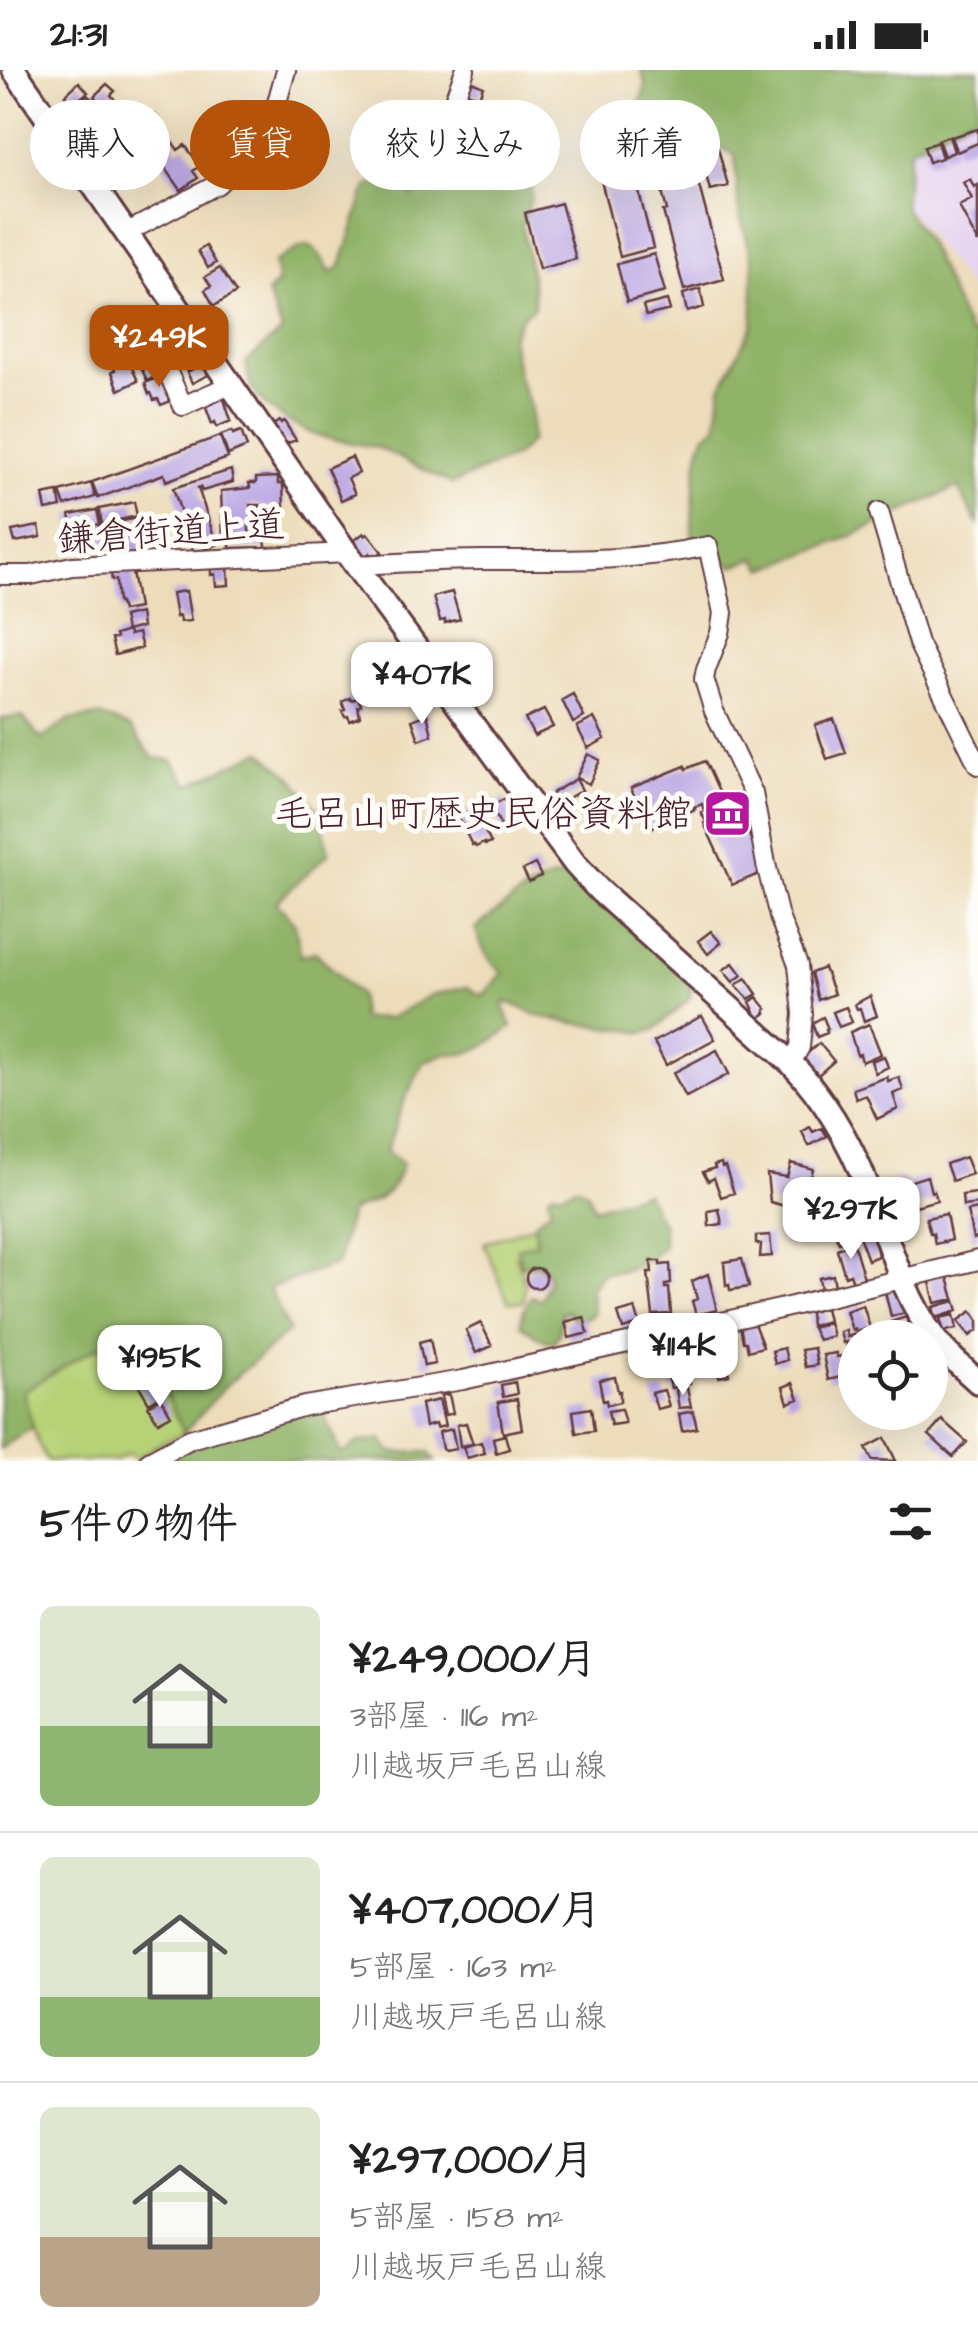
<!DOCTYPE html>
<html lang="ja">
<meta charset="utf-8">
<style>
:root{--surface:#fff;--page:#f6f6f6;--text:#222;--muted:#767676;--line:#e0e0e0;--accent:#b45309}
body{margin:0;font-family:"Architects Daughter","Klee One",sans-serif;background:var(--page);color:var(--text);height:100vh;display:flex;flex-direction:column;font-size:38px;white-space:nowrap}
*{box-sizing:border-box;margin:0}
p{font-size:32px;color:var(--muted)}
.icon{flex:none;width:55px;height:55px;fill:none;stroke:currentColor;stroke-width:2;stroke-linecap:round;stroke-linejoin:round}
.map{position:relative;height:1391px;overflow:hidden}
.side{display:flex;flex-direction:column;background:var(--surface);flex:1}
.side>*{flex:none}
.top-card{position:absolute;left:30px;top:30px;width:920px;height:90px;display:flex;gap:20px}
.controls{position:absolute;left:838px;top:1250px;display:grid;gap:20px}
.controls a{display:grid;place-items:center;width:110px;height:110px;border-radius:50%;background:var(--surface);box-shadow:0 10px 40px #0002;font-size:50px}
.price{position:absolute;translate:-50% -85px;padding:0 22px;border-radius:20px;background:#fff;color:#222;font-size:32px;line-height:65px;filter:drop-shadow(0 2px 5px #0008)}
.price::after{content:'';position:absolute;left:50%;top:60px;width:30px;height:22px;margin-left:-15px;background:inherit;clip-path:polygon(0 0,100% 0,50% 100%)}
.price.active{background:var(--accent);color:#fff}
ul{padding:0;list-style:none}
li{display:flex;align-items:center;gap:30px;height:250px;padding:0 40px}
li+li{border-top:2px solid var(--line)}
li span{display:grid;place-items:center;flex:none;width:280px;height:200px;border-radius:15px;color:#555}
li>.icon{margin-inline-start:auto}
span .icon{width:120px;height:120px;fill:#fffc;stroke-width:1}
li b{font-size:42px}
h2{display:flex;justify-content:space-between;align-items:center;height:120px;padding:0 40px;font-size:42px}
.tag{padding:0 35px;border-radius:45px;background:var(--surface);box-shadow:0 10px 40px #0002;font-size:35px;line-height:90px}
.tag.active{background:var(--accent);color:#fff}
.status{display:flex;justify-content:space-between;align-items:center;height:70px;padding:0 50px;background:var(--surface);direction:ltr}
.status svg{height:28px;fill:currentColor}
.map>svg:first-child{display:block}
</style>
<div class="status"><b>21:31</b><svg viewBox="0 0 49 12"><path d="M0 12V9h3v3zM5 12V6h3v6zM10 12V3h3v9zM15 12V0h3v12zM26 1h20v11H26zM47 4h2v5h-2z"/></svg></div>
<div class="map">
<svg width="978" height="1391" viewBox="0 0 978 1391">
<rect width="100%" height="100%" fill="#fdfcf7"/>
<filter id="ink" filterUnits="userSpaceOnUse"><feTurbulence type="fractalNoise" baseFrequency=".01" numOctaves="2"/><feDisplacementMap in="SourceGraphic" scale="20" xChannelSelector="R" yChannelSelector="G"/><feConvolveMatrix kernelMatrix="1 2 1 2 8 2 1 2 1" color-interpolation-filters="sRGB"/></filter>
<filter id="wash" filterUnits="userSpaceOnUse"><feTurbulence type="fractalNoise" baseFrequency=".0048" numOctaves="4" result="noise"/><feDisplacementMap in="SourceGraphic" scale="40" xChannelSelector="R" yChannelSelector="G"/><feGaussianBlur stdDeviation="2.25" result="paint"/><feColorMatrix in="noise" values="0 0 0 0 0 0 0 0 0 0 0 0 0 0 0 0 0 1.4 0 .05"/><feComposite in="paint" operator="in"/></filter>
<g filter="url(#wash)">
<rect width="100%" height="100%" fill="#eddcba"/>
<!-- built -->
<path fill="#e6d3f0" d="M978 38V230L894 120 875 65Z"/>
<!-- green -->
<path fill="#b6d176" stroke="#807850" stroke-width="2.5" d="M534 1155 539 1172 516 1186 525 1213 523 1232H508L484 1173Z
M140 1269 184 1363 162 1372 136 1389 129 1383 115 1391H47L38 1373 22 1321 95 1278Z"/>
<!-- forest -->
<path fill="#90b367" stroke="#6d6949" stroke-width="2.5" d="M641 0H978V43L910 79 904 137 928 174 970 265 978 264V454L957 417 844 469 764 499 756 488 733 496 693 471C690 454 696 381 705 366 708 362 713 359 717 356L721 317 753 254V192L738 137 735 85 715 74 657 72 638 40 646 15Z
M489 51 517 70 531 101V129L522 154 534 224V237L522 246 511 268 518 307 531 338V371L516 386 452 414 379 378 317 366 291 353 266 336 250 316 246 292 282 261 267 223 278 213 274 192C309 172 309 166 331 203L341 196 364 124 369 116 393 105 404 114 412 126 448 98Z
M22 646 41 669 70 650 100 646 130 657 153 688 172 690 189 715 261 681 291 706 320 742 329 783 276 832 295 854 301 886 315 882 359 925 361 949 390 948 431 925 467 917 482 926 503 903C487 890 481 877 476 858 504 837 533 810 568 804L690 912 691 923 688 930 654 960 642 963C610 956 575 955 543 947 529 943 519 935 505 932L504 938 512 957 483 977 464 984H443L424 992 405 1029 386 1081 402 1094C394 1125 379 1130 350 1141L337 1194 269 1218 289 1261 224 1317 184 1363 140 1269 95 1278 23 1321 33 1357 0 1379V649Z
M578 1116 587 1122 594 1138 646 1122 655 1143 663 1154V1177C642 1194 629 1202 602 1203L591 1217 593 1244 576 1253 567 1241 562 1243 559 1264 554 1272 545 1271 521 1255 523 1242 531 1226 541 1230 549 1210 547 1201 538 1195 521 1196 517 1178 536 1172 535 1152 551 1138 548 1126 554 1121 562 1123Z
M321 1338 341 1384 358 1373 381 1369 392 1383 428 1382 435 1391H169L199 1370Z"/>
<g id="blocks">
<!-- building -->
<path fill="#baa5e3" d="M467 9 483 16 479 27 462 20Z
M79 12 88 22 73 34 65 25Z
M107 14 115 21 111 25 115 30 109 35 105 31 101 34 94 26Z
M87 25 99 35 83 43 76 35Z
M473 27 482 33 472 49 460 41Z
M155 44 161 51 149 63 142 55Z
M462 44 471 51 460 65 453 60Z
M978 59V73L957 82 951 67Z
M449 62 459 71 446 86 439 80 443 76 440 73Z
M166 63 178 80 185 75 200 96 193 101 198 108 181 120 162 93 165 91 155 71Z
M949 66 954 82 944 86 938 70Z
M937 72 942 88 929 92 924 77Z
M628 78 653 178 620 187 595 86Z
M718 78 728 116 710 120 700 82Z
M425 82 436 91 425 104 427 106 422 112 409 100Z
M970 109 974 117 978 115V173L959 136 972 129 963 112Z
M698 112 724 209 684 220 663 141 667 140 662 122Z
M561 133 576 189 539 199 525 143Z
M206 176 216 193 208 198 198 181Z
M654 184 665 222 627 232 617 194Z
M220 198 236 223 214 236 205 220 211 216 205 207Z
M700 219 704 237 687 242 683 224Z
M667 230 670 240 646 246 643 236Z
M172 247 177 260 161 268 155 255Z
M144 261 148 269 145 270 147 273 134 279 129 268Z
M188 269 193 280 178 287 173 276Z
M143 277 146 282 152 279 155 288 140 295 134 281Z
M197 281 200 288 196 290 198 294 185 300 179 289Z
M127 287 138 311 119 320 112 302 115 300 112 294Z
M157 289 160 298 155 300 157 306 147 311 141 297Z
M205 293 210 304 192 313 187 302Z
M162 306 171 331 161 335 158 329 154 330 151 323 149 324 145 313Z
M223 326 231 351 217 357 215 352 212 354 205 335Z
M280 351 281 353 284 351 296 370 286 374 278 366 271 356Z
M232 361 233 364 241 361 247 377 228 385 221 365Z
M220 366 228 388 166 411 164 404 98 428 92 412Z
M352 387 359 403 348 408 355 424 341 430 327 398Z
M231 400 233 412 202 421 200 417 198 418 217 475 194 483 173 418Z
M278 407V414H283L284 438H260V435H250L251 455H249V464L265 463 266 477 230 478V470H223L221 421 250 418 249 413H256V408Z
M91 413 95 427 65 436 60 422Z
M58 422 61 437 46 440 43 425Z
M134 432 137 446 102 454 99 439Z
M97 440 100 454 73 459 70 445Z
M142 447 147 476 143 477 144 482 106 489 99 456Z
M39 456 41 467 15 472 12 461Z
M364 463 365 466 368 464 382 482 373 488 370 483 365 486 354 470Z
M228 497 229 515 216 516 215 504 211 505V498Z
M132 501 138 538 122 541 120 533H118L116 510H112L111 504Z
M186 521 191 551 180 552 179 546 176 547 172 523Z
M452 522 460 549 445 553V550L440 551 433 527Z
M140 543 142 557 126 561 123 547Z
M128 561 129 565 138 563 142 578 115 585 111 569 116 568 115 565Z
M573 624 584 647 573 653 562 630Z
M350 628 351 630 358 628 361 635 358 636 360 647 350 651 348 646 345 647 342 641 345 640 342 632Z
M544 640 553 657 534 666 525 649Z
M427 644 432 665 419 670 412 650Z
M594 648 605 669 588 678 577 657Z
M834 649 846 683 827 689 815 655Z
M588 684 600 690 589 714 576 708Z
M705 691 724 733 732 730 739 748 748 744 752 754 743 757 746 763 748 762 764 802 732 815 704 753 706 752 701 742 704 741 702 734 694 737 695 739 648 759 631 718 685 696 686 699Z
M576 709 582 720 558 734 552 723Z
M504 729 516 754 503 760 491 736Z
M473 739 491 773 485 775 484 773 476 777 474 774 472 775 458 747Z
M535 794 541 806 529 812 523 800Z
M711 861 721 873 708 884 698 871Z
M733 893 742 905 733 912 723 900Z
M824 898 834 924 818 930 811 903Z
M746 908 757 924 749 929 736 915Z
M870 926 877 946 864 951 860 938 857 939 855 934Z
M757 927 767 939 765 940 766 943 758 949 750 932Z
M846 937 852 952 839 957 833 942Z
M702 946 715 969 666 995 654 972Z
M823 947 828 959 826 960 827 963 817 967 812 953Z
M869 954 881 984 862 992 860 984 857 985 850 962Z
M819 973 834 991 816 1007 801 989Z
M717 980 729 1004 686 1027 673 1003Z
M884 986 888 997 875 1003 871 991Z
M887 1007 888 1011 899 1007 903 1020 893 1024 898 1039 877 1049 866 1025 856 1029 853 1019Z
M810 1057 813 1062 822 1058 827 1066 809 1076 802 1062Z
M965 1087 972 1104 952 1111 946 1094Z
M721 1093 722 1097 725 1096 734 1123 721 1127 714 1108 708 1111 703 1102 715 1098 714 1095Z
M791 1093 813 1099 810 1111 812 1112 803 1141 770 1132 767 1104 787 1107Z
M927 1106 931 1122 934 1121 937 1130 916 1136 908 1112Z
M904 1108 907 1117 887 1124 884 1115Z
M977 1123 978 1134 963 1136 962 1125Z
M840 1134 851 1168 839 1172 833 1161 835 1160 828 1138Z
M719 1139 722 1154 709 1156 708 1141Z
M864 1139 871 1158 858 1164 852 1149 855 1148 853 1143Z
M978 1139V1168L973 1169 967 1141Z
M946 1144 951 1170 944 1172 942 1170 943 1172 935 1174 933 1163H930L926 1148Z
M873 1161 878 1186 868 1190 859 1166Z
M770 1165 772 1186 760 1187 761 1174H756V1166Z
M853 1172 864 1208 853 1212 850 1204 845 1206 837 1179Z
M742 1189 749 1217 730 1220 729 1214 726 1215 724 1192Z
M651 1191H660V1195L670 1194 671 1214 665 1215V1218H669L671 1244 653 1245 648 1203H652Z
M526 1208a10 10 0 1 1 20 0a10 10 0 1 1-20 0Z
M708 1204 717 1240 696 1245 692 1231 697 1229 692 1211Z
M947 1204 954 1229 935 1233 929 1208Z
M833 1205 835 1216 821 1220 819 1208Z
M899 1219 907 1243 891 1246 885 1222Z
M955 1231 958 1241 936 1248 933 1237Z
M863 1235 870 1258 856 1262 855 1259 852 1260 846 1241Z
M635 1238 640 1254 623 1259 618 1243Z
M825 1238 828 1251 811 1256 810 1242Z
M972 1241 978 1250V1260L970 1266 958 1251Z
M670 1245 671 1255 654 1257V1247Z
M954 1245 957 1259 944 1261 940 1248Z
M584 1247 588 1263 569 1268 565 1252Z
M906 1247 911 1264 896 1268 891 1252Z
M753 1251 763 1277 748 1281 746 1272H743L740 1255Z
M829 1252 833 1266 818 1270 812 1258Z
M481 1253 492 1276 476 1283 466 1260Z
M846 1260 847 1267 855 1264V1287L849 1289 846 1272 843 1273 840 1262Z
M430 1269 435 1294 424 1296 419 1272Z
M674 1275 675 1280 683 1278 690 1314 671 1318 662 1283 669 1281 668 1277Z
M784 1278 787 1290 775 1294 772 1281Z
M814 1278 817 1295 805 1297 801 1280Z
M724 1279 729 1305 719 1307 717 1299 713 1300 709 1284Z
M836 1283 837 1287 841 1286 845 1306 828 1310 823 1285Z
M146 1303 159 1327 149 1333 135 1309Z
M615 1307 618 1322 620 1321V1332L607 1335 606 1330 603 1331 599 1310Z
M515 1312 517 1324 503 1327 501 1315Z
M793 1313 799 1329 788 1333 783 1317Z
M687 1318 691 1337 679 1338 676 1320Z
M664 1320 669 1336 657 1339 652 1323Z
M449 1324 453 1343 445 1345 441 1326Z
M161 1328 171 1345 158 1352 148 1336Z
M517 1329 522 1359 503 1363 498 1332Z
M439 1330 445 1356 436 1358 435 1354 425 1357 421 1334Z
M591 1338 594 1361 576 1363 573 1341Z
M621 1339 625 1353 611 1355 608 1341Z
M693 1341 697 1358 682 1361 679 1344Z
M942 1350 967 1372 953 1387 929 1365Z
M466 1353 473 1374 460 1376 457 1355Z
M452 1359 456 1379 445 1381 442 1379 439 1362Z
M505 1365 509 1379 496 1383 493 1368Z
M885 1368 896 1391 872 1390 866 1378Z
M481 1372 485 1383 467 1388 463 1377Z"/>
</g>
</g>
<g filter="url(#ink)">
<use href="#blocks" fill-opacity="0" stroke="#623b40" stroke-width="2.5"/>
<g fill="none" stroke-linecap="round" stroke-linejoin="round">
<defs>
<path id="minor" d="M428 72 450 41 465 0
M126 163 218 114 224 108 266 62 271 54 286 0
M191 258 156 276 183 336 230 315
M879 442 918 573 978 695
M355 495C398 493 442 490 486 490 561 490 634 492 708 476L723 543 720 563 706 599 704 609 714 641 753 723 766 794 779 847 798 895 803 944 800 977 791 993
M0 505H31L72 496 347 483
M149 1391 190 1369 305 1336 463 1310 784 1238 978 1190"/>
<path id="major" d="M14 0 355 495 575 794 599 820 791 993C825 1029 850 1072 868 1118 888 1169 902 1223 934 1268 946 1284 963 1298 978 1312"/>
</defs>
<!-- minor casing -->
<use href="#minor" stroke="#623b40" stroke-width="22"/>
<!-- major casing -->
<use href="#major" stroke="#623b40" stroke-width="28"/>
<!-- minor -->
<use href="#minor" stroke="#fff" stroke-width="18"/>
<!-- major -->
<use href="#major" stroke="#fff" stroke-width="22"/>
</g>
</g>
<!-- icons -->
<defs>
<symbol id="museum-square" viewBox="-11 -11 22 22"><rect x="-9" y="-9" width="18" height="18" rx="4" fill="#b5179e" stroke="#fdfcf7"/><path d="M0-6L6-3V-2H-6V-3ZM-5-1h2V3h-2ZM-1-1h2V3h-2ZM3-1h2V3H3ZM-6 4H6V6H-6Z" fill="#fff"/></symbol>
</defs>
<g fill-rule="evenodd">
<use href="#museum-square" x="700" y="716" width="55" height="55"/>
</g>
<g text-anchor="middle" stroke-width="10" stroke-linejoin="round" paint-order="stroke">
<!-- street labels -->
<g font-size="38" fill="#4a1f2b" stroke="#fdfcf7">
<text transform="translate(171 461) rotate(-4)" y="13">鎌倉街道上道</text>
</g>
<!-- poi labels -->
<g font-size="38" fill="#4a1f2b" stroke="#fdfcf7" text-anchor="end">
<text x="692" y="756">毛呂山町歴史民俗資料館</text>
</g>
</g>
</svg>
<div class="controls">
<a><svg class="icon" aria-label="locate" viewBox="0 0 24 24"><circle cx="12" cy="12" r="6"/><path d="M12 2v4M12 18v4M2 12h4M18 12h4"/></svg></a>
</div>
<b class="price active" style="left:159px;top:320px">¥249K</b>
<b class="price" style="left:422px;top:657px">¥407K</b>
<b class="price" style="left:851px;top:1192px">¥297K</b>
<b class="price" style="left:683px;top:1328px">¥114K</b>
<b class="price" style="left:160px;top:1340px">¥195K</b>
<div class="top-card">
<a class="tag">購入</a>
<a class="tag active">賃貸</a>
<a class="tag">絞り込み</a>
<a class="tag">新着</a>
</div>
</div>
<section class="side">
<h2>5件の物件<svg class="icon" aria-label="filters" viewBox="0 0 24 24"><path d="M4 7h16M4 17h16"/><circle cx="9" cy="7" r="2"/><circle cx="15" cy="17" r="2"/></svg></h2>
<ul>
<li><span style="background:linear-gradient(#dfe7d0 60%,#8fb573 0)"><svg class="icon" aria-label="home" viewBox="0 0 24 24"><path d="M3 11l9-7 9 7M6 9v11h12V9"/></svg></span><div><b>¥249,000/月</b><p>3部屋 · 116 m²</p><p>川越坂戸毛呂山線</p></div></li>
<li><span style="background:linear-gradient(#dfe7d0 70%,#8fb573 0)"><svg class="icon" aria-label="home" viewBox="0 0 24 24"><path d="M3 11l9-7 9 7M6 9v11h12V9"/></svg></span><div><b>¥407,000/月</b><p>5部屋 · 163 m²</p><p>川越坂戸毛呂山線</p></div></li>
<li><span style="background:linear-gradient(#dfe7d0 65%,#b9a48a 0)"><svg class="icon" aria-label="home" viewBox="0 0 24 24"><path d="M3 11l9-7 9 7M6 9v11h12V9"/></svg></span><div><b>¥297,000/月</b><p>5部屋 · 158 m²</p><p>川越坂戸毛呂山線</p></div></li>
</ul>
</section>
